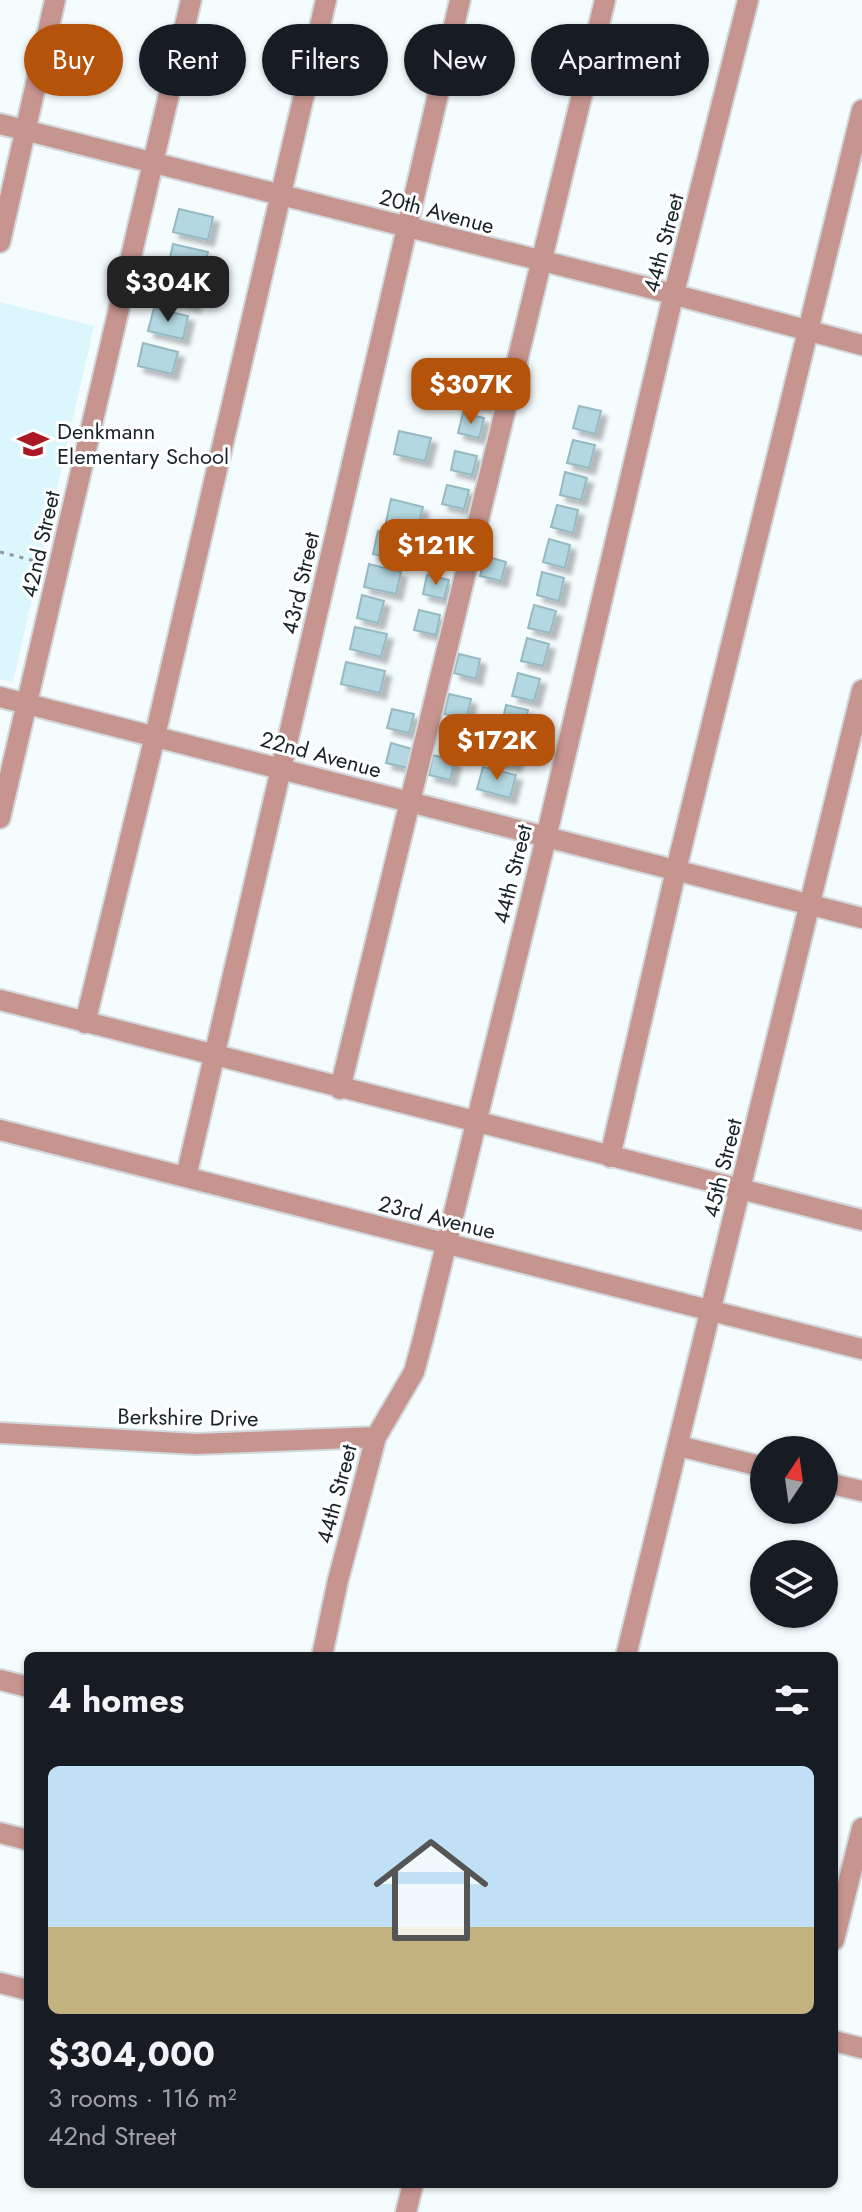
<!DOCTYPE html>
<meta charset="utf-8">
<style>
:root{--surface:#171b24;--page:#242831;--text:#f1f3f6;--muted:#9ea1a6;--accent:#b45309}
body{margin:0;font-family:Jost,sans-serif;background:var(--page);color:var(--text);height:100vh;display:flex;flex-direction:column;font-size:30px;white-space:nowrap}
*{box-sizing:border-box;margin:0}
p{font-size:26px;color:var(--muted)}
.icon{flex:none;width:44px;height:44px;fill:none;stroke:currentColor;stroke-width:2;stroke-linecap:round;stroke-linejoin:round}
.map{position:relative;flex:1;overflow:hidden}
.side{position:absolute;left:24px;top:1652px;width:814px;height:536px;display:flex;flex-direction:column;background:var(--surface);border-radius:12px;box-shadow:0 2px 6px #0004}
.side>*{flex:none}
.hud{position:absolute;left:24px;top:24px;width:814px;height:72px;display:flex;gap:16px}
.needle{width:52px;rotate:13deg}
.tools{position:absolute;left:750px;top:1436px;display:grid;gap:16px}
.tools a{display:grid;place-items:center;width:88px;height:88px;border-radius:50%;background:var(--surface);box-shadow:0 2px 6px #0004;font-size:40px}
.price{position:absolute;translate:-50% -68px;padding:0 18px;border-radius:16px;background:var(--accent);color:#fff;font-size:26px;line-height:52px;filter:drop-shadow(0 2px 4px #0008)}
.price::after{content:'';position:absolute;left:50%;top:48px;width:24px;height:18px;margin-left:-12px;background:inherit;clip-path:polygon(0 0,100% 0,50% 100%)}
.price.active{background:#222;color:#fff}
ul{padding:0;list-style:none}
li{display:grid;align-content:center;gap:16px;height:424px;padding:0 24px}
li span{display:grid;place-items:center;height:248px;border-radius:12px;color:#555}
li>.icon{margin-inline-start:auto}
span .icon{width:144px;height:144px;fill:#fffc;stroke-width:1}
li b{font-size:34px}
h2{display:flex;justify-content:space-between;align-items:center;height:96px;padding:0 24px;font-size:34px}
.chip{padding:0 28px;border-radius:36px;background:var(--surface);box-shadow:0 2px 6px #0004;font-size:28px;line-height:72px}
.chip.active{background:var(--accent);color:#fff}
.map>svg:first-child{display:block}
</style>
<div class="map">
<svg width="862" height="2212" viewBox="0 0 862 2212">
<defs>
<filter id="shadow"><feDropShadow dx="6" dy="6" stdDeviation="2" flood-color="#0004"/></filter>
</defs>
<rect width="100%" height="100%" fill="#f5fcfe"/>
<!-- built -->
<path fill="#dbf6fd" d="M0 302 94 326 13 682 0 679Z"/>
<!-- building -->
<path fill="#b4d8e1" stroke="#96b9c2" stroke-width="2" filter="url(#shadow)" d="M179 209 213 217 208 240 173 232Z
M173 244 208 252 202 275 168 267Z
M165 275 199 283 194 306 159 298Z
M154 308 188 316 183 339 148 331Z
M143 343 178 352 172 374 138 366Z
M470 382 492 387 487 407 465 401Z
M579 406 601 411 595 434 573 428Z
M463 413 484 418 479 438 458 433Z
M399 431 431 438 425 461 394 454Z
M573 440 595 445 589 468 567 463Z
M455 451 477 456 472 475 451 470Z
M565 472 587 478 581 500 560 495Z
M447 485 469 490 464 509 442 504Z
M391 499 423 507 417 529 386 522Z
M557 505 578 510 573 533 551 527Z
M378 531 410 539 404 562 373 554Z
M549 539 570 545 565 568 543 562Z
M485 556 506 562 501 581 480 576Z
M369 564 401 572 396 594 364 587Z
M542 572 564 578 559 601 537 595Z
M427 575 449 580 444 599 423 594Z
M362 595 384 601 378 623 357 618Z
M534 605 556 611 550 633 528 628Z
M419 610 440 615 436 635 414 630Z
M355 627 387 634 381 657 350 649Z
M527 638 549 644 543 666 521 661Z
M459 654 480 659 476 679 454 673Z
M346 662 385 671 380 693 341 684Z
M518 673 540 679 534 701 512 696Z
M449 694 471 699 466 719 444 714Z
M506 705 528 710 523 733 501 728Z
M392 709 414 714 409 733 387 728Z
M499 738 521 744 515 766 493 761Z
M391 743 412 749 408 768 386 763Z
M433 755 455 761 450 780 429 775Z
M483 767 516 775 510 798 477 789Z"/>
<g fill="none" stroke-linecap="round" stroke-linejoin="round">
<defs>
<path id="minor" d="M0 124 642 286 862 345
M0 242 55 0
M0 697 862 918
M0 818 191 0
M0 1000 862 1220
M85 1023 155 736 326 0
M340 1089 605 0
M0 1130 862 1349
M610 1157 676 870 862 110
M186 1177 460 0
M0 1433 196 1444 376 1437
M679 1446 764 1467
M824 1482 862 1491
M322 1656 338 1580 376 1437 414 1372 424 1335 546 838 670 309 748 0
M626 1656 862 690
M0 1680 28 1687
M0 1833 28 1840
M834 1940 862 1828
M0 1983 28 1990
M834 2041 862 2048
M406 2212 413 2184"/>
</defs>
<!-- minor casing -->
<use href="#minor" stroke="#d1d9dc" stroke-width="24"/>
<!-- path -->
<path stroke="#909a9d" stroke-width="3" stroke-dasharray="4 6" stroke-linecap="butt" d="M0 552 39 562"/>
<!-- minor -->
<use href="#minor" stroke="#c79590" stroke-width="20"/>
</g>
<!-- icons -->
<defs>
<symbol id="school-bare" viewBox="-9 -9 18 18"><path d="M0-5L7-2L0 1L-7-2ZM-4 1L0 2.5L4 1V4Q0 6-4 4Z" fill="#ac1823" stroke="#fff" stroke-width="2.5" paint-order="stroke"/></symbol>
</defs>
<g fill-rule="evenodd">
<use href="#school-bare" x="11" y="422" width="44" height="44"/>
</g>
<g text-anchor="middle" stroke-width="6" stroke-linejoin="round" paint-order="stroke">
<!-- street labels -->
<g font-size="22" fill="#162428" stroke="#fff">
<text transform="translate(437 211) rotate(15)" y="8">20th Avenue</text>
<text transform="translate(663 243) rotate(-75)" y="8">44th Street</text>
<text transform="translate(40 544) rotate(-77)" y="8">42nd Street</text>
<text transform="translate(300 583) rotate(-77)" y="8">43rd Street</text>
<text transform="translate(321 754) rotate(15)" y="8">22nd Avenue</text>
<text transform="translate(512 874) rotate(-76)" y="8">44th Street</text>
<text transform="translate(722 1168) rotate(-76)" y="8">45th Street</text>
<text transform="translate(437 1217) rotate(14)" y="8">23rd Avenue</text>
<text transform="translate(188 1417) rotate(1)" y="8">Berkshire Drive</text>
<text transform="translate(336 1494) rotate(-75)" y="8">44th Street</text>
</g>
<!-- poi labels -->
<g font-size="22" fill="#162428" stroke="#fff" text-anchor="start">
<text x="57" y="439">Denkmann<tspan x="57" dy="25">Elementary School</tspan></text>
</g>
</g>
</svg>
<div class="tools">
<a><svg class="needle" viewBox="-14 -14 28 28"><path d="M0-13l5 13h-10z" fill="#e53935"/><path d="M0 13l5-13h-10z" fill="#9ea1a6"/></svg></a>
<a><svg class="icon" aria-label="layers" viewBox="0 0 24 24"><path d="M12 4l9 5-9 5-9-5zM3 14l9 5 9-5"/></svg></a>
</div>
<b class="price active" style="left:168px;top:324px">$304K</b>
<b class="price" style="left:471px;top:426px">$307K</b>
<b class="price" style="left:436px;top:587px">$121K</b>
<b class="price" style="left:497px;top:782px">$172K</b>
<div class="hud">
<a class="chip active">Buy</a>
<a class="chip">Rent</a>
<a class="chip">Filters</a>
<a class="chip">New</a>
<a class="chip">Apartment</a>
</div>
<section class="side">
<h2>4 homes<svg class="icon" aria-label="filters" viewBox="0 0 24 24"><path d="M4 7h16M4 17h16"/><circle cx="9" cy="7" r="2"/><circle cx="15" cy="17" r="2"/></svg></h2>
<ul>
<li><span style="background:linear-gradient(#bfe0f5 65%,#c2b280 0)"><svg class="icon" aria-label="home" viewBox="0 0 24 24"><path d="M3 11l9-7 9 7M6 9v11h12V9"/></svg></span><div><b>$304,000</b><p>3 rooms · 116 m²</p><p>42nd Street</p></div></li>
</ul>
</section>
</div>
